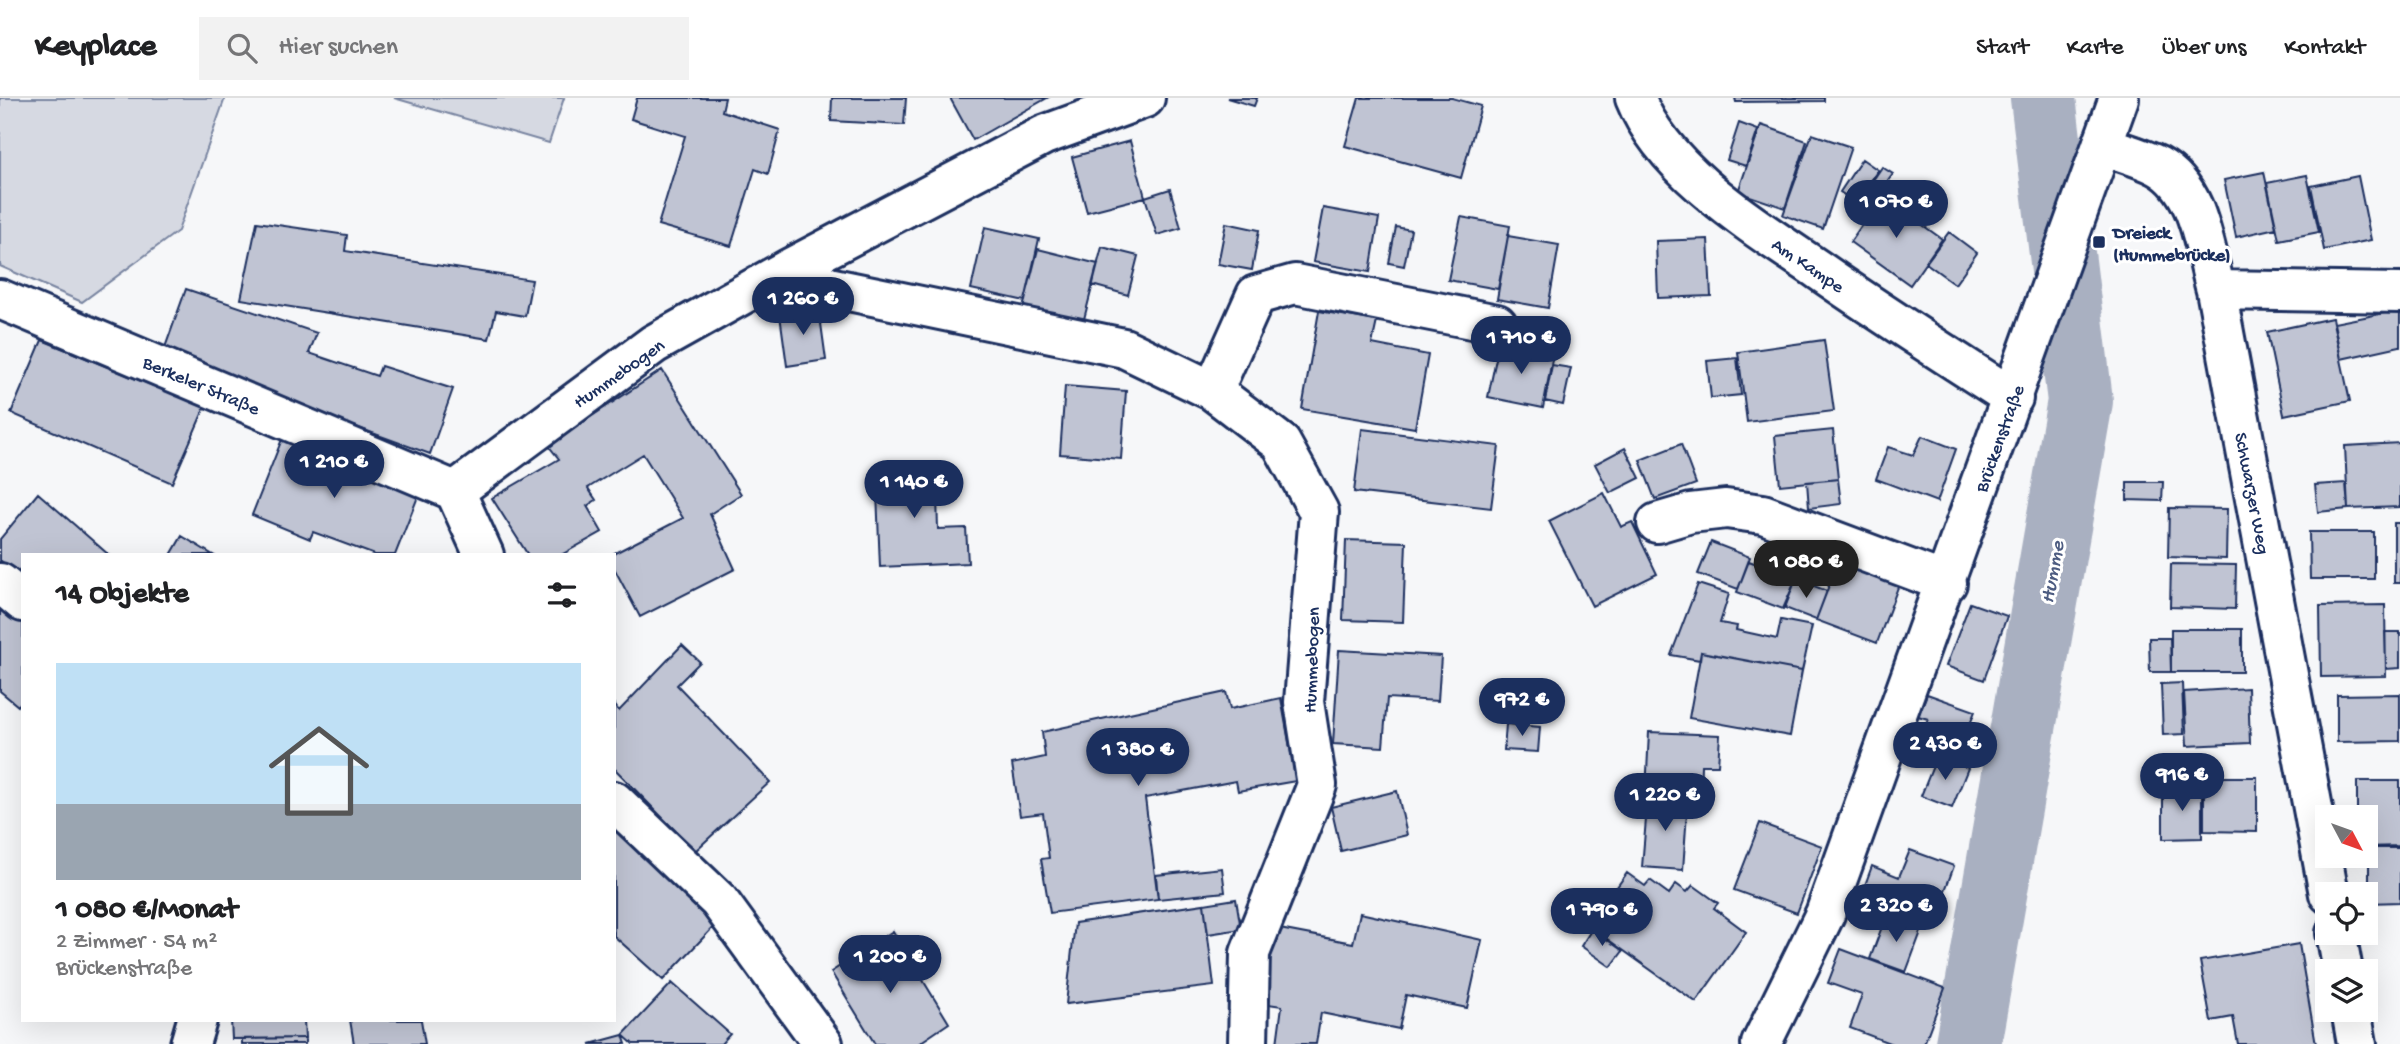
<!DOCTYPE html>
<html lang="de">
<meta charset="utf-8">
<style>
:root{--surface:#fff;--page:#f2f2f2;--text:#202124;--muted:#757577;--line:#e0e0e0;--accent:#1b2f5e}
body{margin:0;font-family:"Gochi Hand",sans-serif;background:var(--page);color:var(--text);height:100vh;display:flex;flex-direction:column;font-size:26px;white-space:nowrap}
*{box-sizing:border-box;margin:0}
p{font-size:23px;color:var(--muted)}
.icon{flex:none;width:38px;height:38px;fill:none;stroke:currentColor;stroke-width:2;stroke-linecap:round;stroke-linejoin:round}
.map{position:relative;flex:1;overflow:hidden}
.sheet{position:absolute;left:21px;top:455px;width:595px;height:469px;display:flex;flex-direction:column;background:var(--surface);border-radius:0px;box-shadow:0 7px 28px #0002}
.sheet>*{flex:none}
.needle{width:46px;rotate:131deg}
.fabs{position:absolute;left:2315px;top:707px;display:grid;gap:14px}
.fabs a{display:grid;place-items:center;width:63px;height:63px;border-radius:0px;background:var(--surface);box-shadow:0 7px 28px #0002;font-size:35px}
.price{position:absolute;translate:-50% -60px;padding:0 16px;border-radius:24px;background:var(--accent);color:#fff;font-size:23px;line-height:46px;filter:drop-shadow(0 2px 4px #0008)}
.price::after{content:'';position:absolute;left:50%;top:42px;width:21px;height:16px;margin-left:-10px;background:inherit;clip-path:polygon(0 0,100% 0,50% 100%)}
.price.current{background:#222;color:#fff}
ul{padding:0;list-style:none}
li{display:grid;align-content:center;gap:14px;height:371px;padding:0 35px}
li+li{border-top:2px solid var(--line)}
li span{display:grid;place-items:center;height:217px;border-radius:0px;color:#555}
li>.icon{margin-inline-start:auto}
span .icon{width:126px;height:126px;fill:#fffc;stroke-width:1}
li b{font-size:30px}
h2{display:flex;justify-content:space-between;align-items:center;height:84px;padding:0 35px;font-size:30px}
header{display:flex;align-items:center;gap:42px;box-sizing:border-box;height:98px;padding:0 35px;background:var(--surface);border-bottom:2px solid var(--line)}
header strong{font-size:33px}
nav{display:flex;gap:38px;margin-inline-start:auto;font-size:24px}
.search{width:490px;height:63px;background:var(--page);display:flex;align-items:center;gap:18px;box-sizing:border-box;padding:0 24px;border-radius:0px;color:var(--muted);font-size:26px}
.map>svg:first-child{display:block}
</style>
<header>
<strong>Keyplace</strong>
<div class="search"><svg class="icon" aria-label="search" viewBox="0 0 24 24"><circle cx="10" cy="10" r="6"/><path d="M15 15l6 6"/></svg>Hier suchen</div>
<nav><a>Start</a><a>Karte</a><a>Über uns</a><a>Kontakt</a></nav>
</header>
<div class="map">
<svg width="2400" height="946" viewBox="0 0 2400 946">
<rect width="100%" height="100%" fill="#f6f7f9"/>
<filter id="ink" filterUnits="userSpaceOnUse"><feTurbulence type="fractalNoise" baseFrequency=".0143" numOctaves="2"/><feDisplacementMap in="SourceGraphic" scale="14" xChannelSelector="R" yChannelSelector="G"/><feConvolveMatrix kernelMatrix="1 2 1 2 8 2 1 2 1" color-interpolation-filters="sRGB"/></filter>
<g filter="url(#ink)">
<!-- green -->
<path fill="#d6d9e2" stroke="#7884a0" stroke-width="2" d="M0 0H225L178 133 82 204 0 168Z
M394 0H564L549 45Z"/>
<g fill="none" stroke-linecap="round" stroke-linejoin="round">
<!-- river -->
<path stroke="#a9b0c1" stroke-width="66" d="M1968 946 2080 303 2043 0"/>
</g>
<!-- building -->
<path fill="#c0c4d3" stroke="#1b2f5e" stroke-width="2" d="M637 0H725L722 13 780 32 768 76 755 71 731 148 658 127 685 38 631 21Z
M832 0H906L904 27 831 23Z
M950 0H1047L973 42Z
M1227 0H1257L1254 8Z
M1359 0H1452L1481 8 1461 80 1345 48Z
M1735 0H1824V3L1736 4Z
M1739 25 1758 32 1746 68 1727 62Z
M1761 27 1807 43 1785 110 1738 94Z
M1812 36 1851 49 1823 131 1783 117Z
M1130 43 1145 99 1087 114 1072 59Z
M1862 61 1878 72 1856 105 1840 94Z
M1882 69 1893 76 1879 95 1869 88Z
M2264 74 2276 130 2236 139 2224 82Z
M2307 77 2319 134 2279 142 2267 85Z
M2358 78 2371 142 2324 152 2311 88Z
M1170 91 1181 130 1157 137 1145 99Z
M1882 98 1942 141 1910 187 1850 144Z
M1323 110 1379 120 1370 174 1313 164Z
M1461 119 1510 128 1498 191 1448 182Z
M257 124 347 137 345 153 532 182 525 218 496 213 489 241 241 201Z
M1226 125 1259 132 1252 172 1218 166Z
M985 129 1039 141 1025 203 971 191Z
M1396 129 1411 132 1404 168 1389 165Z
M1949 134 1977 155 1955 186 1926 165Z
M1508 138 1559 147 1548 210 1497 201Z
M1708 141 1711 198 1658 200 1656 143Z
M1102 149 1138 158 1128 197 1092 187Z
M1038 151 1098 166 1083 225 1023 210Z
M186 191 317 235 309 255 377 278 381 268 453 291 430 356 162 258Z
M819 211 826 262 787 268 780 217Z
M2400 212V248L2341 261 2334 225Z
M1319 213 1377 223 1372 246 1428 257 1415 330 1302 311Z
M2332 220 2350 303 2284 317 2267 234Z
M42 242 205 309 172 385 11 315Z
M1824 242 1834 313 1747 324 1738 254Z
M1499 246 1553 256 1543 310 1488 299Z
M1737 260 1741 297 1711 300 1707 263Z
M1552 267 1571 270 1563 307 1545 303Z
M662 272 741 396 710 416 735 471 640 519 614 470V457H611L683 420 643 356 588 390 596 402 587 408 602 434 561 457H528L492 400 559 361 548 347Z
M1065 288 1126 293 1121 361 1060 356Z
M1362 331 1499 348 1491 410 1354 394Z
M1833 332 1838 381 1780 387 1775 338Z
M284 336 419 396 395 457H375L313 434 310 441 252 417Z
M1922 338 1956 351 1937 404 1876 381 1888 349 1913 357Z
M2400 345V409L2348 411 2345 348Z
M1681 346 1696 386 1655 401 1640 362Z
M1625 350 1640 380 1610 395 1595 366Z
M936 366 938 431 966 430 968 465 880 469 876 369Z
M1838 381 1841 406 1809 410 1807 384Z
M2127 384H2163L2162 403 2127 402Z
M2346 385 2348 411 2318 414 2315 387Z
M38 395 109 457H23V482L0 462V441Z
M1604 395 1621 429 1632 424 1657 476 1592 508 1549 423Z
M2169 410 2227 411 2226 461 2168 459Z
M2394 425H2400V485H2394Z
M2309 434H2374V481H2310Z
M182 438 213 457H171Z
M1346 442 1406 444 1403 524 1343 522Z
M1711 444 1750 459 1738 491 1698 476Z
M1840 458 1901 481 1877 545 1816 522Z
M1749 463 1796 481 1783 511 1737 494Z
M2171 466 2236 467 2235 511 2170 509Z
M1796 481 1827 493 1816 522 1785 510Z
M1698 486 1729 496 1720 525 1737 528 1736 532 1777 541 1781 522 1812 528 1802 573 1701 554 1700 562 1671 557Z
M0 505 23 524V602L18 608 0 593Z
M1970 505 2007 518 1984 582 1946 568Z
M2385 507 2386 578 2321 579 2320 508Z
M2171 531H2242V574H2171Z
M2385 534H2400V570L2386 571Z
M2149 540H2170L2171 574H2150Z
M682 547 700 564 677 587 770 684 695 753 614 670V606L619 613Z
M1339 552 1441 558 1438 603 1387 600 1383 649 1333 646Z
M1701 554 1802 573 1790 638 1689 620Z
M2182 585 2184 636 2163 637 2161 586Z
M2248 590 2250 645 2187 648 2184 594Z
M1226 594 1230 611 1281 600 1296 683 1238 693 1236 683 1145 700 1158 801 1050 815 1041 761 1049 760 1043 715 1020 718 1012 666 1045 659 1042 634Z
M1927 596 1975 613 1956 664 1916 649 1928 621 1918 618Z
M2400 596V643L2337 644V597Z
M1506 626 1540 629 1538 654 1504 652Z
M1649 634 1720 637 1718 667H1701L1700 696 1646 694Z
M1937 658 1968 670 1952 710 1921 698Z
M2204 679H2257V734L2204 733Z
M2357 683H2400V748L2366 749V719H2357Z
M2163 690H2202V740L2163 741Z
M1397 693 1407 737 1341 753 1331 709Z
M1648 697 1688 700 1683 772 1642 769Z
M1760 725 1822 748 1797 815 1734 792Z
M614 727 720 822 663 882 614 838Z
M2369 750H2400V804L2369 805Z
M1910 752 1954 768 1933 825 1861 798 1872 768 1899 779Z
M1222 770 1225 794 1158 801 1156 777Z
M1627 775 1645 788 1650 782 1669 796 1676 786 1687 794 1693 787 1718 805 1714 810 1746 834 1696 904 1589 828Z
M1236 801 1241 831 1208 836 1204 806Z
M1204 806 1214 888 1066 906 1075 825Z
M1360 815 1482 842 1467 910 1406 897 1399 931 1321 915 1316 946H1277L1282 908 1262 905 1269 829 1353 845Z
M1886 818 1922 831 1906 874 1870 861Z
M1592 831 1623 853 1611 869 1581 848Z
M893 833 949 925 918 946H875L831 874Z
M2299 846 2316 946H2238L2233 919 2211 923 2200 863Z
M1841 851 1945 890 1924 946H1892L1850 930 1862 897 1828 885Z
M672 885 730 936 721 946H633L623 937Z
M231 922H304L305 940 232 941Z
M350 922H421L425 946H354Z
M623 937 626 946H590Z
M305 940V946H242V941Z"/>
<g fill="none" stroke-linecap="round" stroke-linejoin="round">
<defs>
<path id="minor" d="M1635 0C1664 74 1757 130 1820 173 1883 217 1948 258 2013 300
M2102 47C2120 54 2141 59 2158 68 2200 91 2204 150 2216 192L2329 796
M790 170 829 189 1124 250 1213 293 1281 345 1319 414 1304 604 1317 687 1250 855 1248 946
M2216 192 2400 195
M0 201 455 393 484 457
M1213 293 1256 197 1295 186 1497 226
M455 393 654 246 790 170 1044 37 1145 0
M1657 425 1691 415 1726 411 1763 416 1947 485
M0 485 23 504
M614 703 719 803 823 946
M2336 835 2343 873
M2351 912 2357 946
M190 946 197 922
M1761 946 1825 816 2119 0"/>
</defs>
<!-- minor casing -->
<use href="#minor" stroke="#1b2f5e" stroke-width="44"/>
<!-- minor -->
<use href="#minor" stroke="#fff" stroke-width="38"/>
</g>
</g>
<!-- markers -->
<rect fill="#1b2f5e" stroke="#fff" stroke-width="2.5" x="2092" y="137" width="14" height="14" rx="3.5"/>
<g text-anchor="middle" stroke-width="6" stroke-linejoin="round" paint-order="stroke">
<!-- poi labels -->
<g font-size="19" font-weight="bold" fill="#1b2f5e" stroke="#fff" text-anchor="start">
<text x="2113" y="140">Dreieck<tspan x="2113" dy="22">(Hummebrücke)</tspan></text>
</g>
<!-- street labels -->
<g font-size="19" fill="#1b2f5e" stroke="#fff">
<text transform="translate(1809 166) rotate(34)" y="7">Am Kampe</text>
<text transform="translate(618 274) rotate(-35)" y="7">Hummebogen</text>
<text transform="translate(202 286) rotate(23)" y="7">Berkeler Straße</text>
<text transform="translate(1998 340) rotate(-70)" y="7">Brückenstraße</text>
<text transform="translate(2254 395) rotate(79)" y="7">Schwarzer Weg</text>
<text transform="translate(1310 562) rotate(-88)" y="7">Hummebogen</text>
</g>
<!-- water labels -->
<g font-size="21" font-style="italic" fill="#4d5c81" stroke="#fff">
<text transform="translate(2051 474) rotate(-80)" y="7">Humme</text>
</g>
</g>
</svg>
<div class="fabs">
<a><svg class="needle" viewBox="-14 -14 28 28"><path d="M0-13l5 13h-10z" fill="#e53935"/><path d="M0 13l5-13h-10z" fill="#757577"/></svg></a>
<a><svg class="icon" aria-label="locate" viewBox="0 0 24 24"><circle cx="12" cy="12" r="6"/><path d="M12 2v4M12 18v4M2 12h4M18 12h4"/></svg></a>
<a><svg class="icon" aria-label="layers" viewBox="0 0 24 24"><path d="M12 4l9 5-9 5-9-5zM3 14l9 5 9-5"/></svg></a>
</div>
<b class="price" style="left:1896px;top:142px">1 070 €</b>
<b class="price" style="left:803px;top:239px">1 260 €</b>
<b class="price" style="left:1521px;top:278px">1 710 €</b>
<b class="price" style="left:334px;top:402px">1 210 €</b>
<b class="price" style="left:914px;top:422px">1 140 €</b>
<b class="price current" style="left:1806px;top:502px">1 080 €</b>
<b class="price" style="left:1522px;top:640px">972 €</b>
<b class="price" style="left:1945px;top:684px">2 430 €</b>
<b class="price" style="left:1138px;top:690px">1 380 €</b>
<b class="price" style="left:2182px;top:715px">916 €</b>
<b class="price" style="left:1665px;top:735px">1 220 €</b>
<b class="price" style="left:1896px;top:846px">2 320 €</b>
<b class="price" style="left:1602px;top:850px">1 790 €</b>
<b class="price" style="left:890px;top:897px">1 200 €</b>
<section class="sheet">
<h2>14 Objekte<svg class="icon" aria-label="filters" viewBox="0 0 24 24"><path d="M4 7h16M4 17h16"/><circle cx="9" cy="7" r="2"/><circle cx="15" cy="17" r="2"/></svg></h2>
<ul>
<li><span style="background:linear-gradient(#bfe0f5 65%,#9aa5b1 0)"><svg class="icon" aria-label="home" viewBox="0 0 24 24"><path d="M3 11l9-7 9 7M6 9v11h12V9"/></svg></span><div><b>1 080 €/Monat</b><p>2 Zimmer · 54 m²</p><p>Brückenstraße</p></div></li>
</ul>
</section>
</div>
